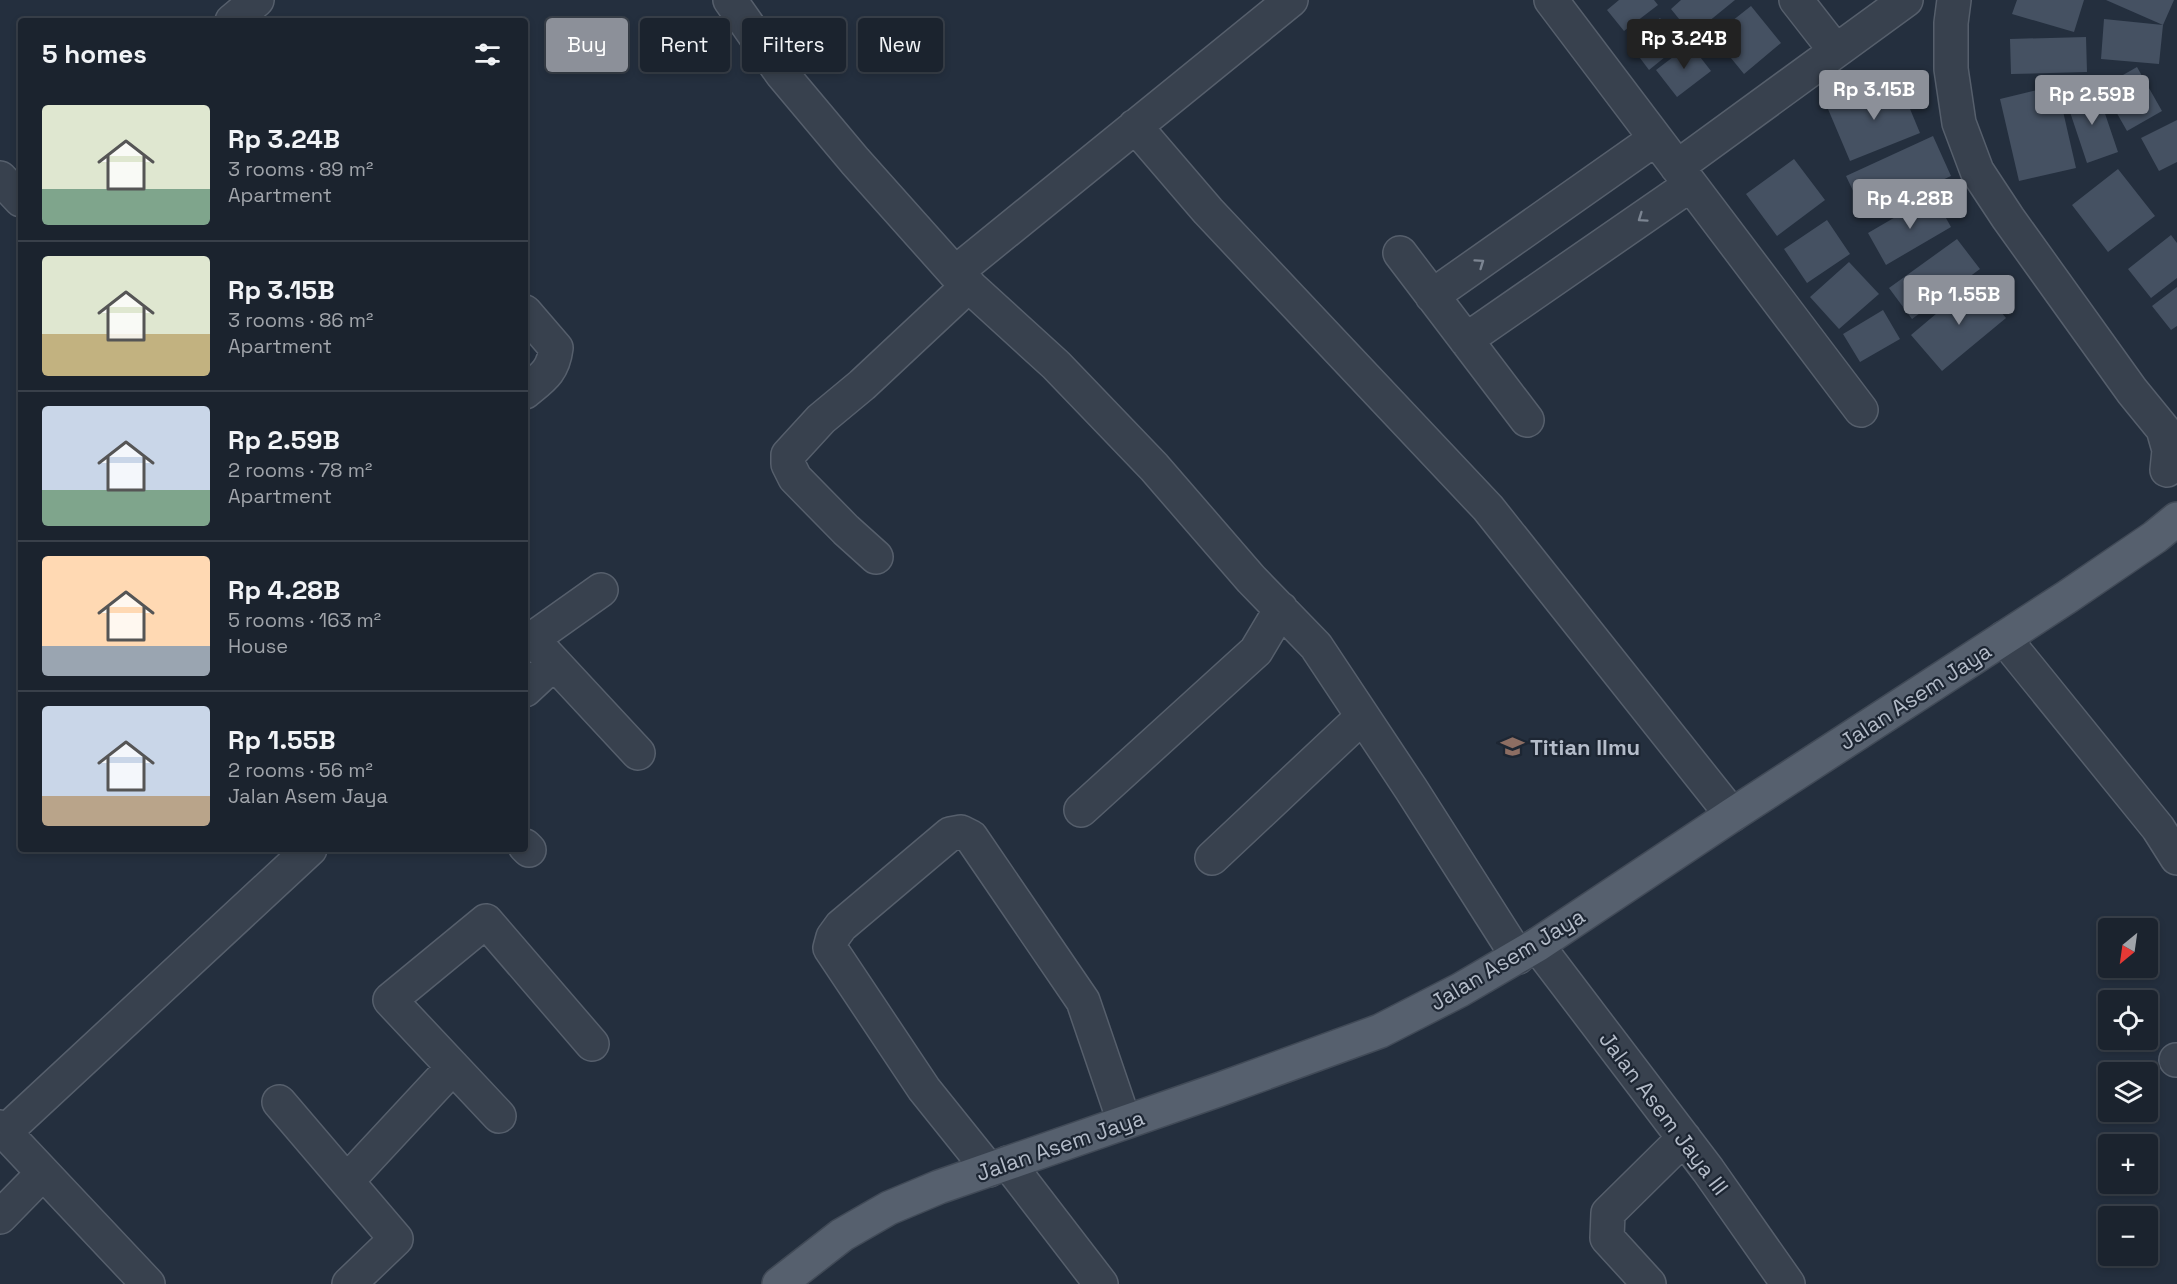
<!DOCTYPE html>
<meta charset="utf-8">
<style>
:root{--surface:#1b232e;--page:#282f3a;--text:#f1f3f6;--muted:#a0a4aa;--line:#39404a;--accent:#8c9099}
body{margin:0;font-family:"Space Grotesk",sans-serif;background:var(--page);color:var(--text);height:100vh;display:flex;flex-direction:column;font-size:22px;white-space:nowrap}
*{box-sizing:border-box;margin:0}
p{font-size:20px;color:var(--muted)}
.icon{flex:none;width:33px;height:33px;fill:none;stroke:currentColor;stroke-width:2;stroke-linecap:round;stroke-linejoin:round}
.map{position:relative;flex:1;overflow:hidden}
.side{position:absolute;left:18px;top:18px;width:510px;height:834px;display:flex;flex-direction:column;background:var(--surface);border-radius:6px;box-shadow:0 3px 9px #0003,0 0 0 2px var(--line)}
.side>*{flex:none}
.top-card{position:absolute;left:546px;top:18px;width:570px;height:54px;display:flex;gap:12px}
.needle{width:39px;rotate:209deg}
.controls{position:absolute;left:2098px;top:918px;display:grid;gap:12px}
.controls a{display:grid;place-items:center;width:60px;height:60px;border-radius:6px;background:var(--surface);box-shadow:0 3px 9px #0003,0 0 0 2px var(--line);font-size:30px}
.price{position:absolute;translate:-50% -51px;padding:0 14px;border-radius:6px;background:var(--accent);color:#fff;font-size:20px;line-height:39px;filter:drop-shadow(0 2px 3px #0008)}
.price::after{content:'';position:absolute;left:50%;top:36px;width:18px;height:14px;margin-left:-9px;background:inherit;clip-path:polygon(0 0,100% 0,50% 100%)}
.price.current{background:#222;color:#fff}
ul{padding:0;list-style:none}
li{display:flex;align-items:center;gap:18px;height:150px;padding:0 24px}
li+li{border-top:2px solid var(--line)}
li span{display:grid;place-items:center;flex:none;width:168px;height:120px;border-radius:6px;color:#555}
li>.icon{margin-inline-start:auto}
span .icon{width:72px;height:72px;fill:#fffc;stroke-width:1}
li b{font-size:26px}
h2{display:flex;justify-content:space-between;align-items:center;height:72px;padding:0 24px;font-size:26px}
.pill{padding:0 21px;border-radius:6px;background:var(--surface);box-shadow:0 3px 9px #0003,0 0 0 2px var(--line);font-size:21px;line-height:54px}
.pill.current{background:var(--accent);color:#fff}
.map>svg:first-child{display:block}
</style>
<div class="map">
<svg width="2177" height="1284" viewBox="0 0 2177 1284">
<rect width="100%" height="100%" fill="#242f3e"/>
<!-- building -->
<path fill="#455162" d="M1619 0H1654L1658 5 1624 31 1607 10Z
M1681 0H1735L1692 35 1671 9Z
M2017 0H2084L2074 32 2012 14Z
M2106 0H2174L2163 25 2159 64 2101 59 2104 19 2163 25Z
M1751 6 1781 43 1744 74 1713 36Z
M1660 18 1681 44 1649 70 1628 42Z
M2086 37 2087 72 2011 74 2010 39Z
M1690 44 1711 71 1677 97 1656 70Z
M2137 67 2162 111 2127 131 2102 87Z
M1898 80 1920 133 1850 161 1828 109Z
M2057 85 2076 168 2019 181 2000 99Z
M2097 90 2118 152 2087 163 2066 100Z
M2177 120V162L2159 171 2141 138Z
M1933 136 1951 176 1865 216 1846 176Z
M1794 159 1825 200 1777 236 1746 194Z
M2118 169 2155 216 2108 252 2072 205Z
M1933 195 1951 227 1886 265 1868 233Z
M1827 220 1850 254 1807 283 1784 249Z
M2171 235 2177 243V278L2151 298 2128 269Z
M1957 239 1980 269 1912 319 1889 288Z
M1849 262 1879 294 1839 329 1810 297Z
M1975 281 2006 318 1942 371 1911 335Z
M2177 287V326L2171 330 2152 306Z
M1883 310 1900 339 1860 362 1843 334Z"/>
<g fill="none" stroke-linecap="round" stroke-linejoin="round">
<defs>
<path id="minor" d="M730 0 782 74 855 161 955 273 1056 365 1154 467 1251 579 1316 646 1411 789 1518 957
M1551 0 1861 410
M1796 0 1835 50
M1954 0 1951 23V69L1959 123 1977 171 2008 218 2132 391 2163 429 2169 450 2167 470
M232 21 257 0
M1135 126 1208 211 1488 508 1732 815
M1677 167 1906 0
M0 178 21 200
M1400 253 1527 420
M955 273 1291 0
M1432 296 1655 139
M525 312 556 348C553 372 542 378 525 392
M1466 340 1690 185
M876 557 846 530 795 478 788 464V455L821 419 862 385 969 285
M2004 638 2158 828 2177 858
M532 639 638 753
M525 644 601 590
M525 690 554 663
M1081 810 1256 651 1281 609
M525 846 529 850
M1212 858 1362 717
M1537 945 1708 1170 1788 1284
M2176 1060H2177
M279 1102 396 1239 349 1284
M499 1116 390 1000 486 921 592 1044
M0 1127 148 1284
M5 1132 310 849
M1008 1163 1101 1284
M989 1170 924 1089 830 948 833 937 841 926 950 834 961 832 971 837 1083 1001 1124 1121
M347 1181 453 1067
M0 1217 43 1173
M1649 1284 1607 1238 1608 1213 1684 1138"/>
<path id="major" d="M779 1284 842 1235 889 1208 939 1187 1218 1090 1380 1031 1460 990 1537 945 1732 815 2067 597 2155 537 2177 519"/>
</defs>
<!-- minor casing -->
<use href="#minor" stroke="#565f6c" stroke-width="36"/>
<!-- major casing -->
<use href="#major" stroke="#414a57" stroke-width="36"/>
<!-- minor -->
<use href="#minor" stroke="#38414e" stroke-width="33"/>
<!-- major -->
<use href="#major" stroke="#56606e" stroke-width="33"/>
</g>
<!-- one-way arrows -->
<defs><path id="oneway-chevron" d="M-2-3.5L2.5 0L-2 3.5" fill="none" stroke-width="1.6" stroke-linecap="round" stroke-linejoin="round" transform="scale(1.5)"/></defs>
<g stroke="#7c8592">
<use href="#oneway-chevron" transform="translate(1642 218) rotate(145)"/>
<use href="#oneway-chevron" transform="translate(1480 263) rotate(-35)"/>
</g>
<!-- icons -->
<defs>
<symbol id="school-bare" viewBox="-9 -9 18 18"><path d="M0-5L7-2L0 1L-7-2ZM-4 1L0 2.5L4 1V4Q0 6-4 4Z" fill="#8d6e63" stroke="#1d2633" stroke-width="2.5" paint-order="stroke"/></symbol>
</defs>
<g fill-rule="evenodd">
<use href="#school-bare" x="1496" y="730" width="33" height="33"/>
</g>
<g text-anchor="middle" stroke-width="4.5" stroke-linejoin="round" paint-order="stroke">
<!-- street labels -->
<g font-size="22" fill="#b4bcc9" stroke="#1d2633">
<text transform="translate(1915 696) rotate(-33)" y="8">Jalan Asem Jaya</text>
<text transform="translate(1507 959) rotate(-31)" y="8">Jalan Asem Jaya</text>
<text transform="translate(1664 1113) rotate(53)" y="8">Jalan Asem Jaya III</text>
<text transform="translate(1060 1145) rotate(-19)" y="8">Jalan Asem Jaya</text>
</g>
<!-- poi labels -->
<g font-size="22" font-weight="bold" fill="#b4bcc9" stroke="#1d2633" text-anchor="start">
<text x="1530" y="755">Titian Ilmu</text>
</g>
</g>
</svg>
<div class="controls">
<a><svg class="needle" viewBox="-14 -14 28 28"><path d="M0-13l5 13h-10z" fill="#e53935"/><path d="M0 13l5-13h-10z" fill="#a0a4aa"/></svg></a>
<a><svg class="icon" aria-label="locate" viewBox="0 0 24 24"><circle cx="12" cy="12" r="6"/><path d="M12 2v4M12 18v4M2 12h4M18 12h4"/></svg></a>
<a><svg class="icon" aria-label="layers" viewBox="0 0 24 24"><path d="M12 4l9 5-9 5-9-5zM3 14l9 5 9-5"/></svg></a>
<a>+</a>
<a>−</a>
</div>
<b class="price current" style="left:1684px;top:70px">Rp 3.24B</b>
<b class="price" style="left:1874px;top:121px">Rp 3.15B</b>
<b class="price" style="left:2092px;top:126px">Rp 2.59B</b>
<b class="price" style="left:1910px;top:230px">Rp 4.28B</b>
<b class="price" style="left:1959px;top:326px">Rp 1.55B</b>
<div class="top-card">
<a class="pill current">Buy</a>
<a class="pill">Rent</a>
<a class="pill">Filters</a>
<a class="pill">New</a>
</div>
<section class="side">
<h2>5 homes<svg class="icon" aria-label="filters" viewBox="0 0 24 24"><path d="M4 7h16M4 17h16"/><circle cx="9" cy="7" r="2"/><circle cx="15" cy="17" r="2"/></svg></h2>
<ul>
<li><span style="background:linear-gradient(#dfe7d0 70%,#7fa58c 0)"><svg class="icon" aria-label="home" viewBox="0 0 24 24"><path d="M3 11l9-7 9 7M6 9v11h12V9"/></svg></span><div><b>Rp 3.24B</b><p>3 rooms · 89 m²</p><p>Apartment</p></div></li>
<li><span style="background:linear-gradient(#dfe7d0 65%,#c2b280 0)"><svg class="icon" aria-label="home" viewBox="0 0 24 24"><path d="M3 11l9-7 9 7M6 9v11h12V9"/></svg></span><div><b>Rp 3.15B</b><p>3 rooms · 86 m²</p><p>Apartment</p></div></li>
<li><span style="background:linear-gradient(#c9d6e8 70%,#7fa58c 0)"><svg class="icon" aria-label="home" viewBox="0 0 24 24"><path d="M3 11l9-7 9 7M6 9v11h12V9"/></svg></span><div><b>Rp 2.59B</b><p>2 rooms · 78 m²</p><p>Apartment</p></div></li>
<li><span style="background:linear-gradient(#ffd9b3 75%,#9aa5b1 0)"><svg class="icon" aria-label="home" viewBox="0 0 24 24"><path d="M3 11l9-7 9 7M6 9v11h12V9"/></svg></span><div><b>Rp 4.28B</b><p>5 rooms · 163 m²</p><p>House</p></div></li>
<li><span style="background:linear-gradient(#c9d6e8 75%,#b9a48a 0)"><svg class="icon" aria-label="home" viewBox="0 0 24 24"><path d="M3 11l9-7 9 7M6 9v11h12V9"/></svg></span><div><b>Rp 1.55B</b><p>2 rooms · 56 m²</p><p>Jalan Asem Jaya</p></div></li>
</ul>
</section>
</div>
